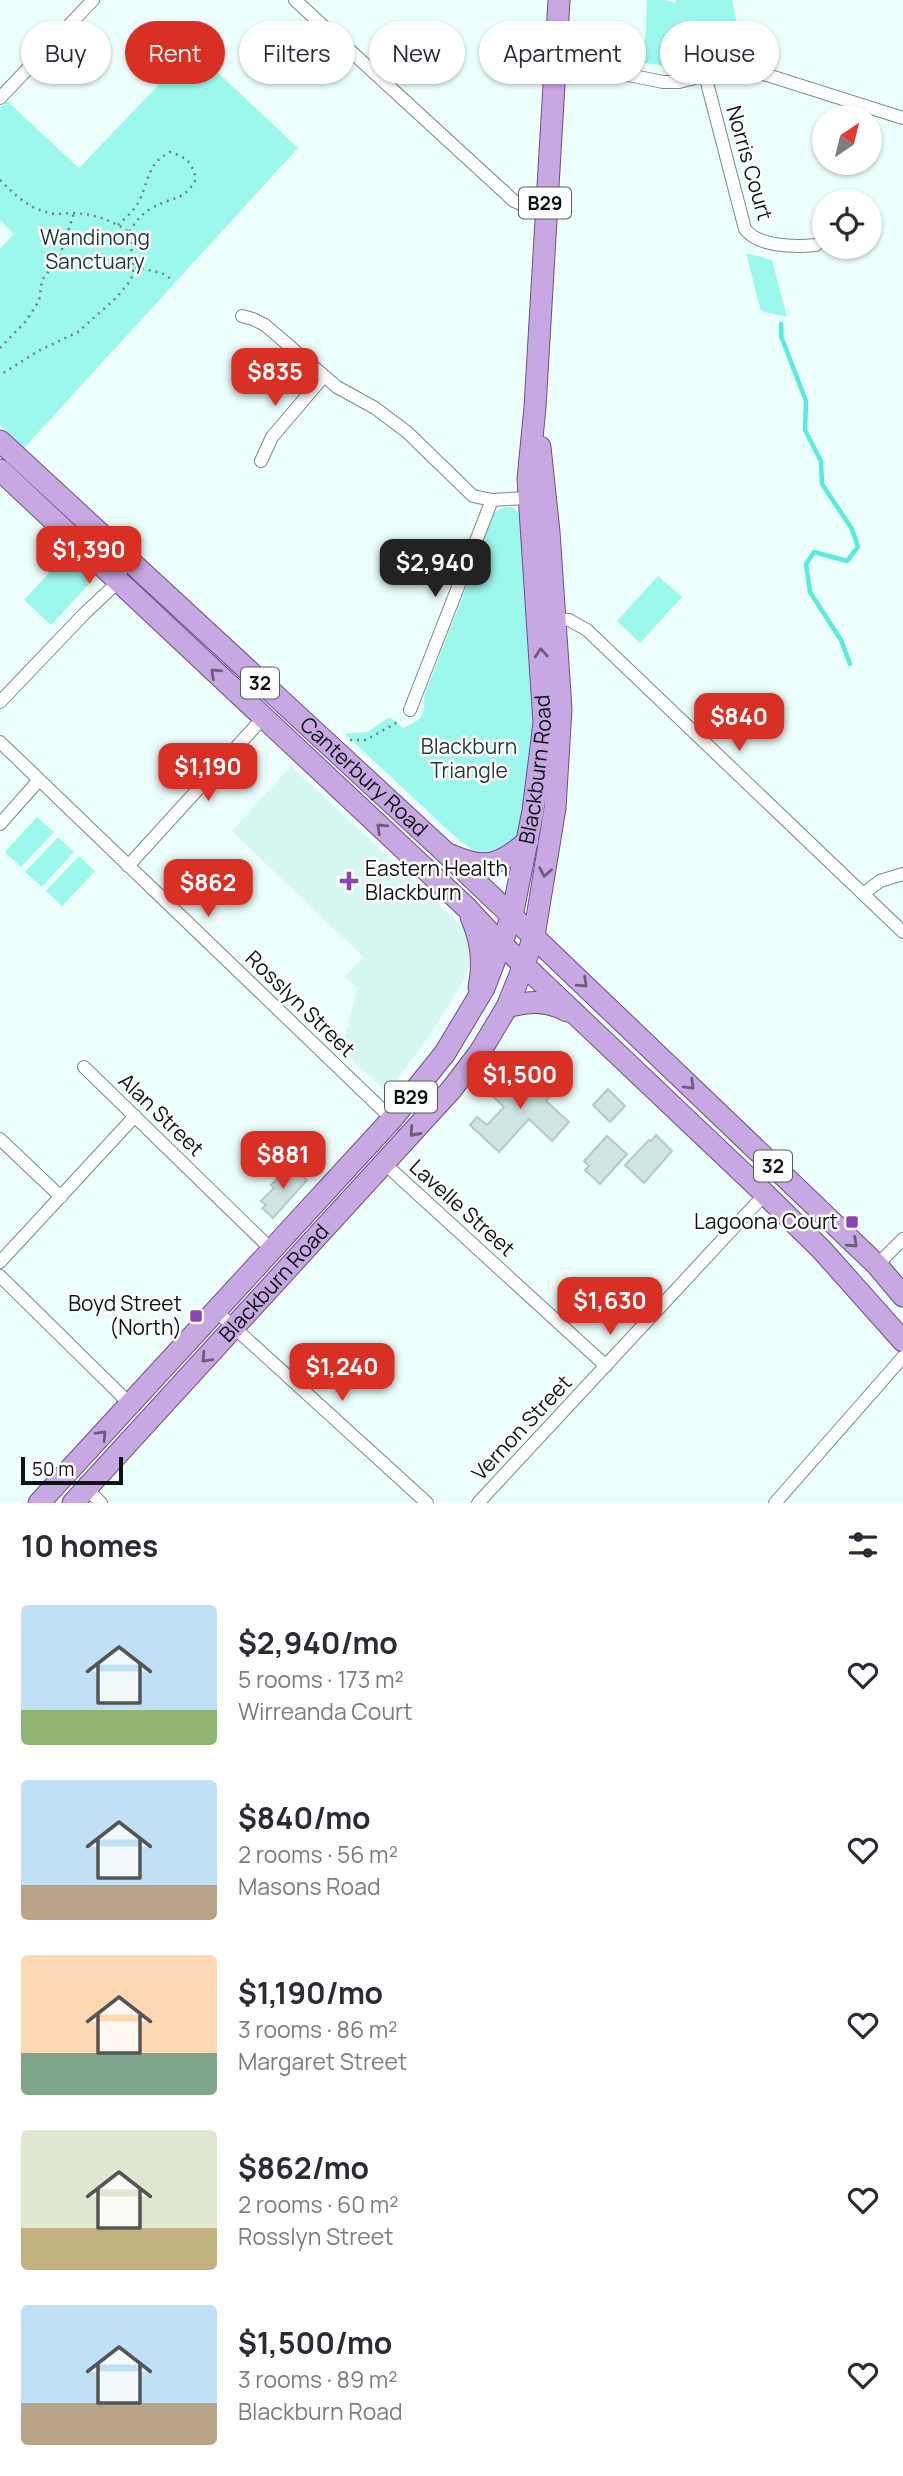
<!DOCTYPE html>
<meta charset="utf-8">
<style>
:root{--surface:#fff;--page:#f2f2f3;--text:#2b2b33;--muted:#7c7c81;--accent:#d93025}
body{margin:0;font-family:Manrope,sans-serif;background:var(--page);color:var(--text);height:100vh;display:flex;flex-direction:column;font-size:26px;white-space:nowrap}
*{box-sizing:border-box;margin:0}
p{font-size:23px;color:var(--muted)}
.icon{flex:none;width:38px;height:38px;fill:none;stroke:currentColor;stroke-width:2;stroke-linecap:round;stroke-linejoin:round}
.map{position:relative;height:1503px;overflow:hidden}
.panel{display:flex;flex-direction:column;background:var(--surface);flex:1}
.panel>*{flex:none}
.hud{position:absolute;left:21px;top:21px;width:861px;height:63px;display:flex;gap:14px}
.needle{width:46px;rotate:35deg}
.controls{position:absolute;left:812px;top:105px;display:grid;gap:14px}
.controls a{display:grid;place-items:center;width:70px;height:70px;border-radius:50%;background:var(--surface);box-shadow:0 2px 5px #0004;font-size:35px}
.scale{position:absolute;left:21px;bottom:18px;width:102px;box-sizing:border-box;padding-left:7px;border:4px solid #0c1413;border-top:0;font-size:19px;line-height:24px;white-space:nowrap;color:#0c1413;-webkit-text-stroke:5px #fff;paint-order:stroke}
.price{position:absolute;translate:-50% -60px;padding:0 16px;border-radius:14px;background:var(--accent);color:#fff;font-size:23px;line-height:46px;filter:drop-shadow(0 2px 4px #0008)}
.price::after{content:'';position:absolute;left:50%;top:42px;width:21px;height:16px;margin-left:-10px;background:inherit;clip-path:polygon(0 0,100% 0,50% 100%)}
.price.active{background:#222;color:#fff}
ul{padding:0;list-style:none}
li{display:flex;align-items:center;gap:21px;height:175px;padding:0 21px}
li span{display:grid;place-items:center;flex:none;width:196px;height:140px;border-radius:7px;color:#555}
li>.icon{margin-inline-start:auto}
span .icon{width:84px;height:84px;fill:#fffc;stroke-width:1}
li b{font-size:30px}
h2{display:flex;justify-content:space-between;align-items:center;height:84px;padding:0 21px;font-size:30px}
.tag{padding:0 24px;border-radius:32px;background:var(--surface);box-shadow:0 2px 5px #0004;font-size:24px;line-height:63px}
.tag.active{background:var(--accent);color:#fff}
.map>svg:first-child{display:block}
</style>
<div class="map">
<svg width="903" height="1503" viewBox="0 0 903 1503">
<rect width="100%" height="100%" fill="#edfffc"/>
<!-- built -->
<path fill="#d7f7f2" d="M291 766 467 931 469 966 464 980 432 1032 387 1093 342 1050 357 988 345 977 363 957 232 831Z"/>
<!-- green -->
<path fill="#9cf8ed" d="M647 0H665L675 3 676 0H732L743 53 723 55 674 67 644 63Z
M193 49 298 148 24 448 0 425V249L14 234 0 220V108L7 101 79 168Z
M746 253 772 260 787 317 761 311Z
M505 507H512L523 517 536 739 522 831 498 856 471 849 450 832 345 734 367 732 390 717 403 728C421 720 426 717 424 696L471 575 485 522 491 514Z
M67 553 88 571V585L51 625 24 600Z
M658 576 682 597 640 643 617 621Z
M37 817 54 832 21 867 5 852Z
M58 837 74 852 42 887 25 872Z
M79 856 95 871 62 906 46 891Z"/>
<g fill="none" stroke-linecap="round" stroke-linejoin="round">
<!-- stream -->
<path stroke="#59ecdd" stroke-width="4.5" d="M781 324V336L806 401 805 430 821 461 822 484 852 529 858 547 847 561 814 552 806 564 810 592 841 640 850 664"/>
</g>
<!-- building -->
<path fill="#cfe5e1" stroke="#b5cac7" stroke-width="2" d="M517 1065 550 1096 546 1101 569 1122 552 1141 529 1119 499 1152 470 1125 477 1117 487 1125 504 1107 490 1094Z
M608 1089 625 1106 610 1122 593 1105Z
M656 1135 672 1151 644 1183 625 1165 649 1140 651 1141Z
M607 1136 627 1154 600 1184 585 1170 589 1166 584 1161Z
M291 1166 307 1180 273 1218 262 1208 266 1205 261 1201 274 1188 271 1185Z"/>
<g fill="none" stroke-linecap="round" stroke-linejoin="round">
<defs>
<path id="street" d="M295 0 514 201 528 207 545 209
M555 60 663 82H679L737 67 745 68 903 118
M705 75 745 229C758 247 795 247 816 245
M0 98 93 0
M242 316 253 319 265 325 337 387 375 408 407 432 473 496 492 500 528 498
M261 461 272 437 324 376
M556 619 569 620 587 630 903 932
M0 702 84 614 118 582 124 557
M410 710 492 500
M0 742 392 1119
M0 824 39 780
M128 866 263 718
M863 894 880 881 903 874
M84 1067 272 1250
M0 1139 61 1197
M385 1164 606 1366
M0 1262 135 1116
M877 1265 903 1239
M0 1276 130 1404
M216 1311 427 1503
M86 1488 101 1503
M478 1503 765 1194
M775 1503 903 1357"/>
<g id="primary">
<path id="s1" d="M0 441 446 853 877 1265 903 1296"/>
<path d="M0 470 468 909 491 934 765 1194 821 1249 903 1341"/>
<path d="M451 855C486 871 500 865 528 841"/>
<path d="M471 917C481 939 484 963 479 987"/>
<path d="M507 1007C529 1001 547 1000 567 1011"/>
<path id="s2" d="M39 1503 392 1119 445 1053 484 988 512 916 533 811 544 723 528 479 535 407 559 0"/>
<path id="s3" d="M73 1503 451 1090 480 1052 507 1007 524 965 534 936 555 808 561 709 549 532 540 447"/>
</g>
</defs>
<!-- street casing -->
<use href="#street" stroke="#768a87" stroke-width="14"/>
<!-- primary casing -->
<use href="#primary" stroke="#6f4e8d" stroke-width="23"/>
<!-- path -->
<path stroke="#74817f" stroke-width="2.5" stroke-dasharray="2 5" stroke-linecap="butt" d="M689 29 693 34 703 62
M0 180C14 194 29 209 50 213 57 215 65 213 72 213 94 214 112 220 129 232L134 267 131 280 116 298 78 332 40 350 0 375
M118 225C125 218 133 212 138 203 149 183 146 164 170 152 186 157 192 162 196 179 184 202 172 196 152 208 141 214 135 223 129 232
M135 267 162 273 171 279
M0 348 26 321 39 301 42 280 59 258 74 213
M350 740H366L401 720"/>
<!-- street -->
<use href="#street" stroke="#fff" stroke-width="12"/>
<!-- primary -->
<use href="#primary" stroke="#c8a8e2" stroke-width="21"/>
</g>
<!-- one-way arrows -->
<defs><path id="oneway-chevron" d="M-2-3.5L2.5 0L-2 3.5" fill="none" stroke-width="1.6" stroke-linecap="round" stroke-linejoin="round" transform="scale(1.75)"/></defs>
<g stroke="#6a5e7a">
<use href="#oneway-chevron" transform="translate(541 653) rotate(-94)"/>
<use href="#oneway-chevron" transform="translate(215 673) rotate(-137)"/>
<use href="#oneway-chevron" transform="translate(381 828) rotate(-137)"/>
<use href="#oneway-chevron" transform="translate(545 872) rotate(100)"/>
<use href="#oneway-chevron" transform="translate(583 983) rotate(43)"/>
<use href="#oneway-chevron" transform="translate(690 1085) rotate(44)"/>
<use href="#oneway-chevron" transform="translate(414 1132) rotate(132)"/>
<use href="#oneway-chevron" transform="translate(853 1243) rotate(43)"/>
<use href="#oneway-chevron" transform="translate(206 1358) rotate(133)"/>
<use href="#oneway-chevron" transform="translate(102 1435) rotate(-47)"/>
</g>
<!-- markers -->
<g fill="#8945b8" stroke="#fff" stroke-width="2.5">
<path d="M345.5 870.5h7v7h7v7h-7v7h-7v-7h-7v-7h7z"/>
<rect x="845" y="1215" width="14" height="14" rx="3.5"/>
<rect x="189" y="1309" width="14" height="14" rx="3.5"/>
</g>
<g text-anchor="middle" stroke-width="5" stroke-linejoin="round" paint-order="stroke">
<!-- shield labels -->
<g fill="#fff" stroke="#555a5a" stroke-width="2">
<rect x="519" y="187.5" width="52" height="31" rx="5"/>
<rect x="241" y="667.5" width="38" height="31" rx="5"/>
<rect x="385" y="1081.5" width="52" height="31" rx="5"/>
<rect x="754" y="1150.5" width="38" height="31" rx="5"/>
</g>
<g font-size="19" font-weight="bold" fill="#0c1413">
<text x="545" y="210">B29</text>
<text x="260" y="690">32</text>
<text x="411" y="1104">B29</text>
<text x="773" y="1173">32</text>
</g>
<!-- street labels -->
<g font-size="21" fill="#0c1413" stroke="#fff">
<text transform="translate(749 163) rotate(74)" y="7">Norris Court</text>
<text dy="7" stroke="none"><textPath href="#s2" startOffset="908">Blackburn Road</textPath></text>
<text dy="7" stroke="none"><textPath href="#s1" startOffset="495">Canterbury Road</textPath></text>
<text transform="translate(300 1004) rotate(44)" y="7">Rosslyn Street</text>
<text transform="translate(161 1115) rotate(44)" y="7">Alan Street</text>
<text transform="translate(462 1208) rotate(42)" y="7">Lavelle Street</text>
<text dy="7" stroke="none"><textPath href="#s3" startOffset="298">Blackburn Road</textPath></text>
<text transform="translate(522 1428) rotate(-47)" y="7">Vernon Street</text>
</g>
<!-- park labels -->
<g font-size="21" fill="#1f3835" stroke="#fff">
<text x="95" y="245">Wandinong<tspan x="95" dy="24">Sanctuary</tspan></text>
<text x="469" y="754">Blackburn<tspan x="469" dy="24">Triangle</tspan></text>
</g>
<!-- poi labels -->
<g font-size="21" fill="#0c1413" stroke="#fff" text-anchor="end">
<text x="365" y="876" text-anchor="start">Eastern Health<tspan x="365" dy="24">Blackburn</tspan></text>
<text x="838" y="1229">Lagoona Court</text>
<text x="182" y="1311">Boyd Street<tspan x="182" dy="24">(North)</tspan></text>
</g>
</g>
</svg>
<div class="controls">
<a><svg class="needle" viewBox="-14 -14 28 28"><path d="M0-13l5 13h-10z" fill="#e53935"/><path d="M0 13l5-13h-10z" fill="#7c7c81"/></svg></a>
<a><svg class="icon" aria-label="locate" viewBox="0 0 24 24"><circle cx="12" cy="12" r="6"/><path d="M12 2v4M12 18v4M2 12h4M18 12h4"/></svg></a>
</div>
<div class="scale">50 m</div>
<b class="price" style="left:275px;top:408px">$835</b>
<b class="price" style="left:89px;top:586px">$1,390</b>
<b class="price active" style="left:435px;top:599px">$2,940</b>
<b class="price" style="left:739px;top:753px">$840</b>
<b class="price" style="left:208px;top:803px">$1,190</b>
<b class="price" style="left:208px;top:919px">$862</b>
<b class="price" style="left:520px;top:1111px">$1,500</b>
<b class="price" style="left:283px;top:1191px">$881</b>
<b class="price" style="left:610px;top:1337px">$1,630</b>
<b class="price" style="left:342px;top:1403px">$1,240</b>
<div class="hud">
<a class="tag">Buy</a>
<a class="tag active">Rent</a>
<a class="tag">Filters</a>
<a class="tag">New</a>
<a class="tag">Apartment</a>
<a class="tag">House</a>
</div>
</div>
<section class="panel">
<h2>10 homes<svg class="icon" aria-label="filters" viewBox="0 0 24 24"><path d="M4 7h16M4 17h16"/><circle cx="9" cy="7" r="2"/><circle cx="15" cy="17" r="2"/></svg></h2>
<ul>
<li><span style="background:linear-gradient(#bfe0f5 75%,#8fb573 0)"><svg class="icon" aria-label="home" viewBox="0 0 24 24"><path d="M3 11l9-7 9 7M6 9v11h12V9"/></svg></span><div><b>$2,940/mo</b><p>5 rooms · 173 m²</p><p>Wirreanda Court</p></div><svg class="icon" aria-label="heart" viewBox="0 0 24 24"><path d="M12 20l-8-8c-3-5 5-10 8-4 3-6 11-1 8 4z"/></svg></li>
<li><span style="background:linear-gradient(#bfe0f5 75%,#b9a48a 0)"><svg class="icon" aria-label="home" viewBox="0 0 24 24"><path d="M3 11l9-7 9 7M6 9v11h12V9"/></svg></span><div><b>$840/mo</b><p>2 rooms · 56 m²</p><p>Masons Road</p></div><svg class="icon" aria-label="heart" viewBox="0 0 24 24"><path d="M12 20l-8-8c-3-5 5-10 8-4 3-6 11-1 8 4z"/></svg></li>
<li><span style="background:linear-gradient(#ffd9b3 70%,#7fa58c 0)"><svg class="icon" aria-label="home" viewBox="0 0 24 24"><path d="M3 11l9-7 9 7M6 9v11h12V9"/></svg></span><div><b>$1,190/mo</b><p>3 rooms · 86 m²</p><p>Margaret Street</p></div><svg class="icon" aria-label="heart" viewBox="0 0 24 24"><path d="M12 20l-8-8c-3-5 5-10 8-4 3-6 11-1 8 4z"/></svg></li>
<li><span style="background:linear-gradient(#dfe7d0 70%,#c2b280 0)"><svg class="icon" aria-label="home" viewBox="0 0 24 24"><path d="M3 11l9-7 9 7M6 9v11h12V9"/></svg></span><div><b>$862/mo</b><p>2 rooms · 60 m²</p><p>Rosslyn Street</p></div><svg class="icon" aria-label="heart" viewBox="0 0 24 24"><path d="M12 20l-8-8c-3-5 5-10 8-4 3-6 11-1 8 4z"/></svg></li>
<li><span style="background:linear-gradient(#bfe0f5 70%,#b9a48a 0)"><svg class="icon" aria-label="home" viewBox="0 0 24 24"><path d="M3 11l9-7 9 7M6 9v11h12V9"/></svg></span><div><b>$1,500/mo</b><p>3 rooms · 89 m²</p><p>Blackburn Road</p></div><svg class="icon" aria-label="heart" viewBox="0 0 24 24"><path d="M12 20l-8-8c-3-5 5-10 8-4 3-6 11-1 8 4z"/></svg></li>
</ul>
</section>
